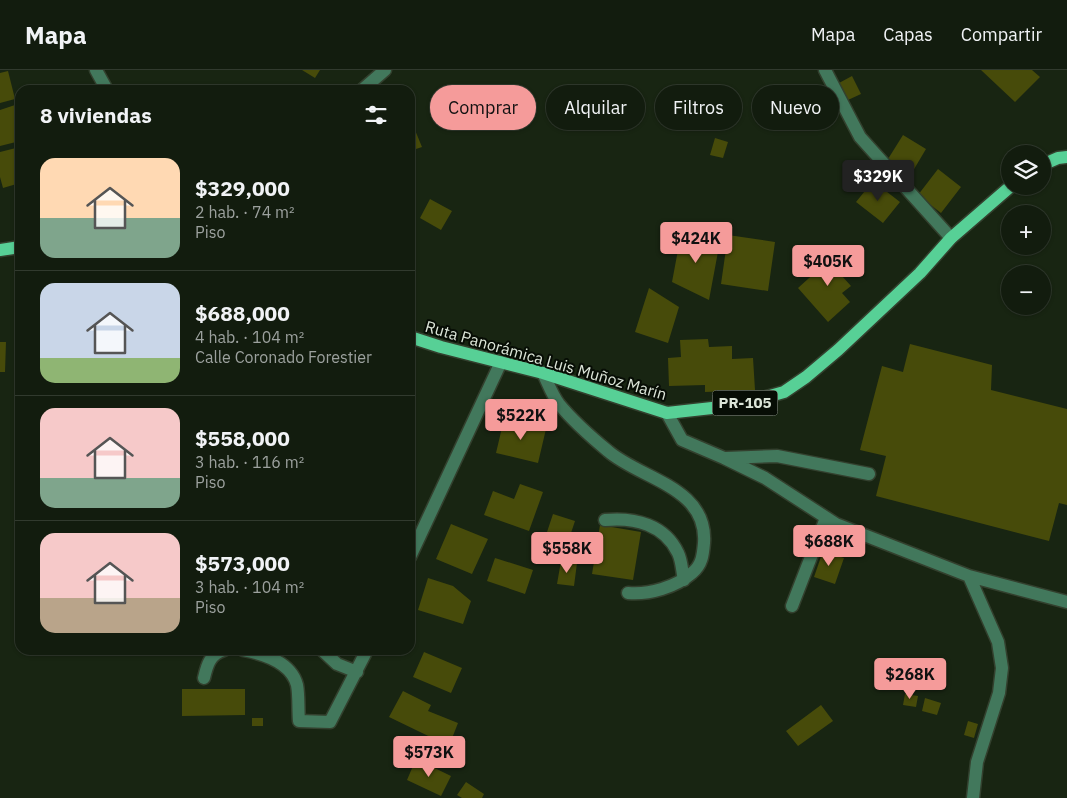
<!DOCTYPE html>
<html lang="es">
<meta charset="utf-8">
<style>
:root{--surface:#121c0e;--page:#1f291c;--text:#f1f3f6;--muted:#9ca19e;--line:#313a2e;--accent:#f59b9a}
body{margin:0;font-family:"IBM Plex Sans",sans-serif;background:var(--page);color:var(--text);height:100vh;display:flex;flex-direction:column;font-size:19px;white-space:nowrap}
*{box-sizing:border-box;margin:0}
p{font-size:16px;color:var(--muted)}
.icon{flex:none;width:28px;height:28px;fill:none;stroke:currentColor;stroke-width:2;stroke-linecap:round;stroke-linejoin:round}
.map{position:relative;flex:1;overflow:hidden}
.side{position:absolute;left:15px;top:15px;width:400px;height:570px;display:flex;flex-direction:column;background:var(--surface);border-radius:15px;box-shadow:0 1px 4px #0004,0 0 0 1px var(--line)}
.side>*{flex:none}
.hud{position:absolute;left:430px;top:15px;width:475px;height:45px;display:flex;gap:10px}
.buttons{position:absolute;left:1001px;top:75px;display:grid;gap:10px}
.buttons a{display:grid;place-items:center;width:50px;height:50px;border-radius:50%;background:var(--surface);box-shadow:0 1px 4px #0004,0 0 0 1px var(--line);font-size:25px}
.price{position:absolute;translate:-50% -42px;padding:0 11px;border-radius:5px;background:var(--accent);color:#111;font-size:16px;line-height:32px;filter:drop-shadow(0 1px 2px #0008)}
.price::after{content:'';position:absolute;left:50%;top:30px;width:15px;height:11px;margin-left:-8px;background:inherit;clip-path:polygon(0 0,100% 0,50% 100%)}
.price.on{background:#222;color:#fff}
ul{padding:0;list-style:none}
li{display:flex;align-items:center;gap:15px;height:125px;padding:0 25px}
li+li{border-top:1px solid var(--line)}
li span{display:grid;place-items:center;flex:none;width:140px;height:100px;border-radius:15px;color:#555}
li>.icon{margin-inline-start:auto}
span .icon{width:60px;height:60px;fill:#fffc;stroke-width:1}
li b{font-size:21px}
h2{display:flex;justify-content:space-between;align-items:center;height:60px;padding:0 25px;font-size:21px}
.tag{padding:0 18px;border-radius:22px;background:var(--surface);box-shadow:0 1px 4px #0004,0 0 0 1px var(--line);font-size:18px;line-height:45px}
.tag.on{background:var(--accent);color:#111}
header{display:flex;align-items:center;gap:30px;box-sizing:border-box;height:70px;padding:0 25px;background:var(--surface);border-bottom:1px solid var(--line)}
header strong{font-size:24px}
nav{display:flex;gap:28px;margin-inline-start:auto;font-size:18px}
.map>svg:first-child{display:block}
</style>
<header>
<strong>Mapa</strong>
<nav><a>Mapa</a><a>Capas</a><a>Compartir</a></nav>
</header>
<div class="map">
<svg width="1067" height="728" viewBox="0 0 1067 728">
<rect width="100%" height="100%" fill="#182512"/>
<!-- building -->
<path fill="#474b0a" d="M302 0H320L315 8Z
M981 0H1032L1040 7 1015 32Z
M8 1 15 29 0 33V3Z
M852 6 861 24 848 30 839 13Z
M396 14 398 20H382Z
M15 35 20 51V71L0 76V40Z
M410 48 422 77 410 81Z
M903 65 926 79 907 111 888 89Z
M715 68 728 72 723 88 710 85Z
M20 77V113L3 118 0 107V82Z
M938 99 961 117 941 143 918 125Z
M873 111 900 132 883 153 856 132Z
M20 123V142H19L14 124Z
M430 129 452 141 441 160 420 148Z
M681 164 720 171 709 230 672 212Z
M728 165 775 172 768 221 721 214Z
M839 181 852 196 842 206 851 216 842 223 850 232 828 252 798 218Z
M649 218 679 237 668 273 635 262Z
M708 269 709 277 732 276V289L753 288 755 320 705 322V315L669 316 668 288 681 287 680 270Z
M0 272H6L5 302H0Z
M910 274 992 295 991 320 1067 339V435L1059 433 1049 471 876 426 886 386 860 380 882 296 903 302Z
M504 349 546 359 538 393 496 383Z
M520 414 543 422 529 461 484 445 493 421 514 429Z
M553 444 575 451 568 472 546 465Z
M451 454 488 469 472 504 436 489Z
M600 455 641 462 633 510 592 504Z
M823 481 844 488 835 514 814 507Z
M495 488 533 500 525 524 487 511Z
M561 491 577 493 574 516 557 514Z
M428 508 453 516 471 531 463 554 418 540Z
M424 582 462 598 451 623 413 607Z
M182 619H245V645L182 646Z
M403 621 431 635 428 641 458 653 449 676 389 647Z
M905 624 918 626 916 637 903 635Z
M925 628 941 633 937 645 922 641Z
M821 635 833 651 798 676 786 661Z
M252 648H263V656H252Z
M968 651 978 654 974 668 964 665Z
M416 689 451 706 441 726 407 710Z
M466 712 484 724 482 728H462L457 725Z"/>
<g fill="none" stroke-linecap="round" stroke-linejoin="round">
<defs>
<path id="minor" d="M96 0 107 20
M825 0 860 67 951 168
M362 20 385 0
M543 303C548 313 552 325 559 334 573 351 591 367 608 381 640 409 708 417 704 473 703 485 702 495 692 503 676 517 649 525 628 523
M667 343 682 370 724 388 765 408 836 454 969 506 1067 532
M726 388 777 386 869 404
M605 450C635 447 665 455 678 483 682 491 682 502 684 510
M410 487 501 292
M969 506 998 572 1002 598 999 623 977 692 973 728
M792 536 826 448
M243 580C264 584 291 592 297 615 299 625 298 640 299 651L330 652 367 580
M322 580 337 594 357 602
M204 608C207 595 210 584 224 580"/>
<path id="major" d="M1042 95 1058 88 1067 87
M0 180 20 177
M410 267 441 277 543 303 667 343 739 335 784 322 806 307 838 280 920 203 951 168 1011 116"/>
</defs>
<!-- minor casing -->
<use href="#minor" stroke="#33402e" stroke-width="15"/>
<!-- major casing -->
<use href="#major" stroke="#33402e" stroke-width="15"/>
<!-- minor -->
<use href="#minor" stroke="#42785c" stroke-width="12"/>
<!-- major -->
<use href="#major" stroke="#57d096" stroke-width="12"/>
</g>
<g text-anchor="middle" stroke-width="4" stroke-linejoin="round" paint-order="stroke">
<!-- shield labels -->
<rect fill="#070d05" stroke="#9ca499" stroke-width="1" x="712.5" y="320.5" width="65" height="25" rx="4"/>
<g font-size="15" font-weight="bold" fill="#dce5d8">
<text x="745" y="338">PR-105</text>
</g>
<!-- street labels -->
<g font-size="16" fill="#dce5d8" stroke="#070d05">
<text transform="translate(546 290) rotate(16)" y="6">Ruta Panorámica Luis Muñoz Marín</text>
</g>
</g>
</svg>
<div class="buttons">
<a><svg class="icon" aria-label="layers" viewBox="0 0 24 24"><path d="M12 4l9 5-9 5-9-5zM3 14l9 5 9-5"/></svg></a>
<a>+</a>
<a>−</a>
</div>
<b class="price on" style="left:878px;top:132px">$329K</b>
<b class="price" style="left:696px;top:194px">$424K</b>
<b class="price" style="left:828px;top:217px">$405K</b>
<b class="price" style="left:521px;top:371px">$522K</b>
<b class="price" style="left:829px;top:497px">$688K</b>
<b class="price" style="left:567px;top:504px">$558K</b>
<b class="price" style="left:910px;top:630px">$268K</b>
<b class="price" style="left:429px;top:708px">$573K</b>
<div class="hud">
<a class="tag on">Comprar</a>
<a class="tag">Alquilar</a>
<a class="tag">Filtros</a>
<a class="tag">Nuevo</a>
</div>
<section class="side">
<h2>8 viviendas<svg class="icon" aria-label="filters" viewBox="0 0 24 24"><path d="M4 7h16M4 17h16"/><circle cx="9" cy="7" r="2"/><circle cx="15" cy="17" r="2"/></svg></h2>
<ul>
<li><span style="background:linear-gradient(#ffd9b3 60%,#7fa58c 0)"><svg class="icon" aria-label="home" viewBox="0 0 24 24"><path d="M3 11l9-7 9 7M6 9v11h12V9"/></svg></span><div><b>$329,000</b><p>2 hab. · 74 m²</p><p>Piso</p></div></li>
<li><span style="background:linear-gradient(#c9d6e8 75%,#8fb573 0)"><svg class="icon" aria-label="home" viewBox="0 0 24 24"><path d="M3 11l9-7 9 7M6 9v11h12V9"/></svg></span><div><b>$688,000</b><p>4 hab. · 104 m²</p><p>Calle Coronado Forestier</p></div></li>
<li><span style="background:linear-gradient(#f6c9c9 70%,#7fa58c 0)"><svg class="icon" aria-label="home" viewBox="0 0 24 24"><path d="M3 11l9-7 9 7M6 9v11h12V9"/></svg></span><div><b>$558,000</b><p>3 hab. · 116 m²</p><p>Piso</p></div></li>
<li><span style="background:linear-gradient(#f6c9c9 65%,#b9a48a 0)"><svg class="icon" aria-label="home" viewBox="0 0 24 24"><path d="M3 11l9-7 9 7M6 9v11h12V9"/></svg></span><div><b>$573,000</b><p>3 hab. · 104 m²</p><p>Piso</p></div></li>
</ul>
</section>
</div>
